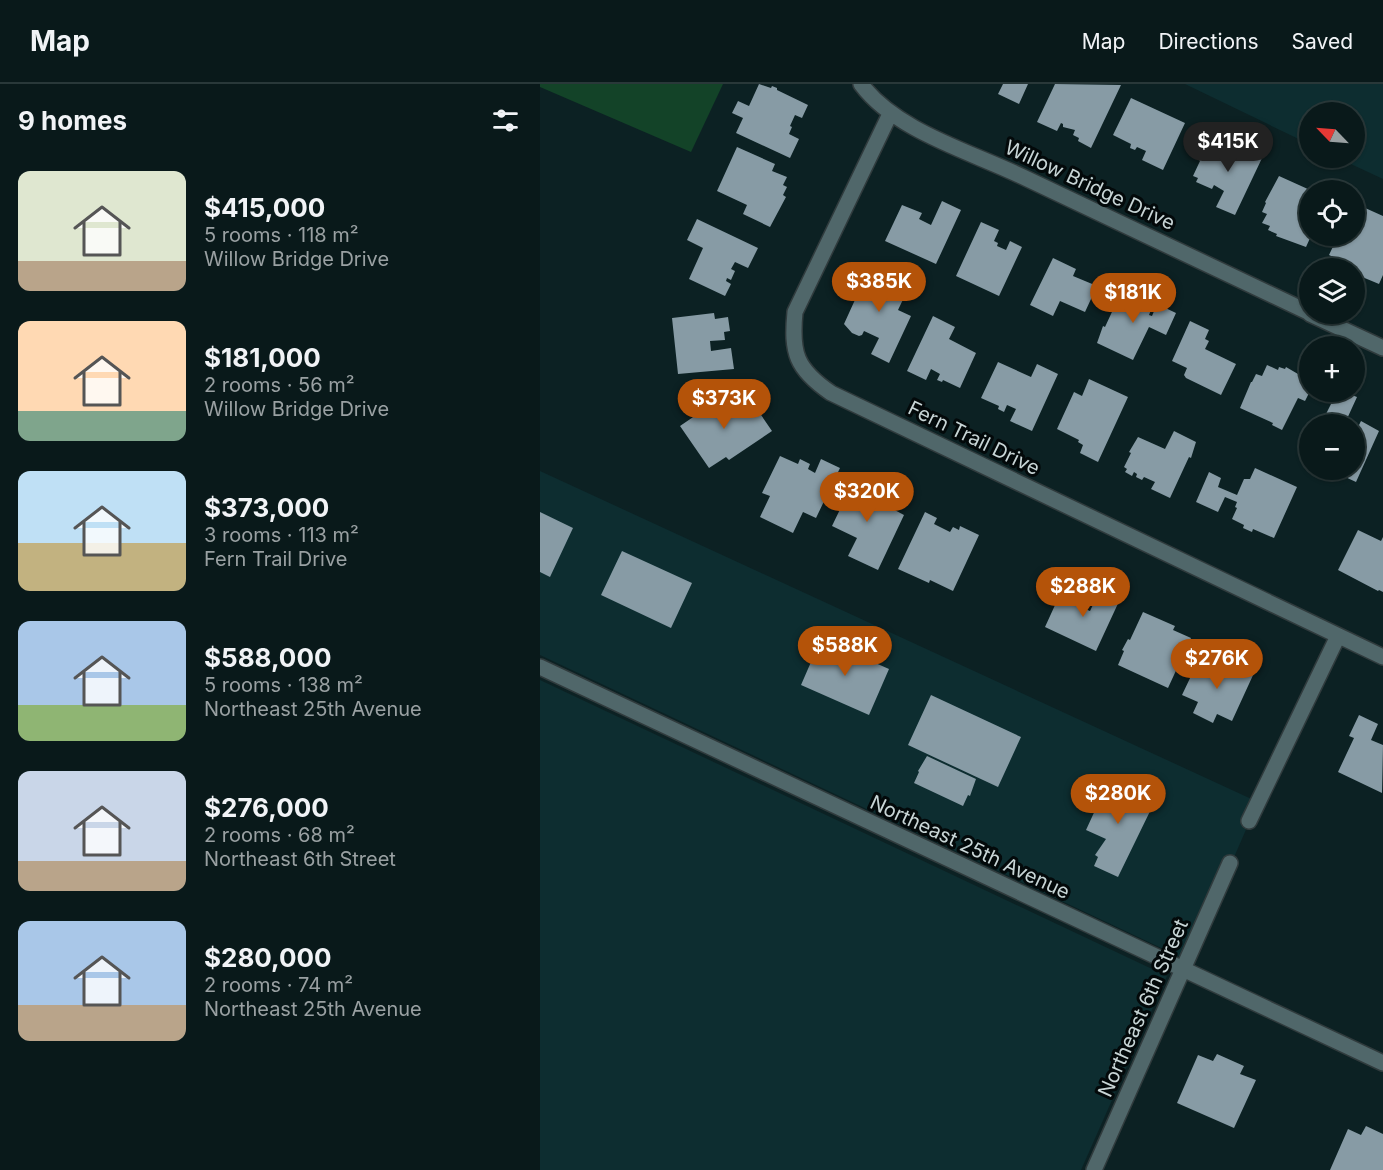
<!DOCTYPE html>
<meta charset="utf-8">
<style>
:root{--surface:#09191a;--page:#122223;--text:#f1f3f6;--muted:#99a0a2;--line:#293839;--accent:#b45309}
body{margin:0;font-family:Inter,sans-serif;background:var(--page);color:var(--text);height:100vh;display:flex;flex-direction:column;font-size:22px;white-space:nowrap}
*{box-sizing:border-box;margin:0}
p{font-size:20px;color:var(--muted)}
.icon{flex:none;width:33px;height:33px;fill:none;stroke:currentColor;stroke-width:2;stroke-linecap:round;stroke-linejoin:round}
.map{position:relative;flex:1;overflow:hidden}
.panel{display:flex;flex-direction:column;background:var(--surface);width:540px}
.panel>*{flex:none}
.needle{width:39px;rotate:295deg}
.tools{position:absolute;left:759px;top:18px;display:grid;gap:12px}
.tools a{display:grid;place-items:center;width:66px;height:66px;border-radius:50%;background:var(--surface);box-shadow:0 2px 4px #0004,0 0 0 2px var(--line);font-size:30px}
.price{position:absolute;translate:-50% -51px;padding:0 14px;border-radius:21px;background:var(--accent);color:#fff;font-size:20px;line-height:39px;filter:drop-shadow(0 2px 3px #0008)}
.price::after{content:'';position:absolute;left:50%;top:36px;width:18px;height:14px;margin-left:-9px;background:inherit;clip-path:polygon(0 0,100% 0,50% 100%)}
.price.on{background:#222;color:#fff}
ul{padding:0;list-style:none}
li{display:flex;align-items:center;gap:18px;height:150px;padding:0 18px}
li span{display:grid;place-items:center;flex:none;width:168px;height:120px;border-radius:12px;color:#555}
li>.icon{margin-inline-start:auto}
span .icon{width:72px;height:72px;fill:#fffc;stroke-width:1}
li b{font-size:26px}
h2{display:flex;justify-content:space-between;align-items:center;height:72px;padding:0 18px;font-size:26px}
header{display:flex;align-items:center;gap:36px;box-sizing:border-box;height:84px;padding:0 30px;background:var(--surface);border-bottom:2px solid var(--line)}
header strong{font-size:28px}
nav{display:flex;gap:33px;margin-inline-start:auto;font-size:21px}
main{display:flex;flex:1;min-height:0}
.map>svg:first-child{display:block}
</style>
<header>
<strong>Map</strong>
<nav><a>Map</a><a>Directions</a><a>Saved</a></nav>
</header>
<main>
<section class="panel">
<h2>9 homes<svg class="icon" aria-label="filters" viewBox="0 0 24 24"><path d="M4 7h16M4 17h16"/><circle cx="9" cy="7" r="2"/><circle cx="15" cy="17" r="2"/></svg></h2>
<ul>
<li><span style="background:linear-gradient(#dfe7d0 75%,#b9a48a 0)"><svg class="icon" aria-label="home" viewBox="0 0 24 24"><path d="M3 11l9-7 9 7M6 9v11h12V9"/></svg></span><div><b>$415,000</b><p>5 rooms · 118 m²</p><p>Willow Bridge Drive</p></div></li>
<li><span style="background:linear-gradient(#ffd9b3 75%,#7fa58c 0)"><svg class="icon" aria-label="home" viewBox="0 0 24 24"><path d="M3 11l9-7 9 7M6 9v11h12V9"/></svg></span><div><b>$181,000</b><p>2 rooms · 56 m²</p><p>Willow Bridge Drive</p></div></li>
<li><span style="background:linear-gradient(#bfe0f5 60%,#c2b280 0)"><svg class="icon" aria-label="home" viewBox="0 0 24 24"><path d="M3 11l9-7 9 7M6 9v11h12V9"/></svg></span><div><b>$373,000</b><p>3 rooms · 113 m²</p><p>Fern Trail Drive</p></div></li>
<li><span style="background:linear-gradient(#a9c7e8 70%,#8fb573 0)"><svg class="icon" aria-label="home" viewBox="0 0 24 24"><path d="M3 11l9-7 9 7M6 9v11h12V9"/></svg></span><div><b>$588,000</b><p>5 rooms · 138 m²</p><p>Northeast 25th Avenue</p></div></li>
<li><span style="background:linear-gradient(#c9d6e8 75%,#b9a48a 0)"><svg class="icon" aria-label="home" viewBox="0 0 24 24"><path d="M3 11l9-7 9 7M6 9v11h12V9"/></svg></span><div><b>$276,000</b><p>2 rooms · 68 m²</p><p>Northeast 6th Street</p></div></li>
<li><span style="background:linear-gradient(#a9c7e8 70%,#b9a48a 0)"><svg class="icon" aria-label="home" viewBox="0 0 24 24"><path d="M3 11l9-7 9 7M6 9v11h12V9"/></svg></span><div><b>$280,000</b><p>2 rooms · 74 m²</p><p>Northeast 25th Avenue</p></div></li>
</ul>
</section>
<div class="map">
<svg width="843" height="1086" viewBox="0 0 843 1086">
<rect width="100%" height="100%" fill="#0c2123"/>
<!-- built -->
<path fill="#0d2d30" d="M645 0H843V95L798 74H814V28H770L769 60Z
M0 387 718 718 649 877 0 571Z
M0 596 627 892 541 1086H0Z"/>
<!-- green -->
<path fill="#134328" d="M0 0H183L151 68 0 3Z"/>
<!-- building -->
<path fill="#879ba5" d="M219 0 231 4 232 2 237 4V6L268 21 262 34 255 31 250 42 252 43 249 50 259 55 250 74 196 49 203 34 192 29 198 17 209 22Z
M463 0H488L479 20 458 10Z
M515 0 581 1 551 64 538 57 539 54 533 51 535 46 523 43V40L521 39 517 47 497 38Z
M591 14 645 39 623 86 602 76 606 67 597 63 595 66 590 64 591 60 573 51Z
M691 57 723 72 695 131 676 123 684 107 674 101 672 105 656 98 658 94 653 92 660 77 658 75 667 59 685 68Z
M197 63 235 80 232 87 247 93 243 101 247 103 243 111 246 113 230 143 203 130 207 121 177 107Z
M739 92 770 106V152H771L766 163 736 152 737 150 728 146 730 142 722 139 727 130 722 128 726 119 725 118Z
M402 117 421 126 396 180 345 157 362 121 382 129 379 135 391 141Z
M814 119 843 132V191L839 200 815 190 817 184 789 171 798 152H814Z
M157 135 218 164 208 184 195 178 191 185 195 187 191 196 187 194 186 197 191 200 185 212 149 195 163 164 147 156Z
M441 138 459 146 454 157 458 159 457 162 466 166 470 157 482 163 459 212 416 192Z
M513 174 536 185 533 192 557 202 545 228 520 217 513 232 490 221Z
M325 185 368 205 358 226 371 232 349 279 331 270 339 254 324 247 322 251 319 252 312 249 304 240 319 207 315 206Z
M583 204 605 214 599 225 602 227 604 223 611 226 609 231 612 232 617 220 636 229 626 251 609 243 593 276 557 259 563 242 565 243Z
M174 229 175 235 188 233 190 247 184 248 185 256 170 257 171 267 191 264 194 285 138 290 132 234Z
M393 232 415 243 409 255 436 269 420 304 403 296 402 298 397 296 400 290 391 285 386 296 367 287Z
M650 237 669 246 665 255 669 257 665 265 696 280 681 311 646 294 644 291 647 284 632 277Z
M458 278 491 293 497 280 518 290 492 347 470 337 476 325 467 321 464 328 458 325 459 322 441 314Z
M727 281 738 286 739 283 745 285 746 283 770 297V307L765 317 758 314 742 346 732 341 733 339 700 324 711 298H712L716 290 722 292Z
M549 295 588 313 558 378 540 369 543 361 538 358 539 356 517 345 534 308 542 312Z
M196 304 204 316 197 321 204 330 206 328 210 334 219 328 232 347 189 376 186 373 169 384 140 342 162 327 161 326 165 323 166 324Z
M797 308H804L817 313 806 337 813 340H781Z
M821 337 839 347 816 398 790 386H814V341L818 343Z
M634 347 656 358 651 374 649 373 630 414 611 405 615 398 604 393 602 396 596 393 597 390 594 388 592 392 585 388 587 385 584 383 591 369 589 368 598 353 625 365Z
M240 372 258 380 260 375 270 380 268 385 275 389 281 375 300 384 276 434 263 428 253 449 220 433 230 412 222 409Z
M715 384 757 403 734 454 713 445 712 448 703 444 704 441 692 435 697 424 695 423 697 418 685 413 678 428 656 418 669 388 681 394 678 403 697 411 704 395H710Z
M318 388 337 398 327 418 332 420 334 415 364 431 338 486 308 472 317 454 292 442Z
M0 428 33 444 10 493 0 488Z
M385 428 397 434 394 440 410 448 413 443 419 446 420 442 439 451 413 507 390 496 389 499 358 485Z
M818 446 841 457 843 453V508L839 506 838 507 798 486Z
M82 467 152 499 131 544 61 511Z
M561 504 581 513 556 567 505 543 521 508 541 515 538 522 550 527Z
M603 528 635 542 633 546 651 554 628 604 578 581 584 567 582 566 588 555 590 556Z
M281 555 349 585 329 631 261 601Z
M661 571 675 578 672 585 679 588 678 592H679L682 586 689 589 693 579 714 589 692 637 677 630 673 639 653 629 658 618 642 611Z
M391 611 481 653 458 703 368 661Z
M819 631 838 640 831 656 843 661 842 709 798 688 814 654 809 652Z
M387 672 436 695 430 712 428 711 423 722 374 699 379 688 378 687Z
M569 696 615 717 578 793 554 782 558 773 555 771 566 755 546 746Z
M677 970 704 982 700 990 716 996 694 1044 637 1019 658 971 673 977Z
M826 1042 843 1050V1086H790L808 1045 821 1051Z"/>
<g fill="none" stroke-linecap="round" stroke-linejoin="round">
<defs>
<path id="minor" d="M321 0C356 47 429 67 481 92 577 137 673 183 770 229
M350 30 255 228C251 269 256 285 291 309L843 573
M770 230 843 264
M0 583 843 979
M709 737 798 552
M554 1086 690 779"/>
</defs>
<!-- minor casing -->
<use href="#minor" stroke="#303b3d" stroke-width="18"/>
<!-- minor -->
<use href="#minor" stroke="#50676a" stroke-width="15"/>
</g>
<g text-anchor="middle" stroke-width="6" stroke-linejoin="round" paint-order="stroke">
<!-- street labels -->
<g font-size="20" fill="#c8d5d6" stroke="#03090a">
<text transform="translate(550 101) rotate(25)" y="7">Willow Bridge Drive</text>
<text transform="translate(434 354) rotate(26)" y="7">Fern Trail Drive</text>
<text transform="translate(430 763) rotate(25)" y="7">Northeast 25th Avenue</text>
<text transform="translate(603 924) rotate(-66)" y="7">Northeast 6th Street</text>
</g>
</g>
</svg>
<div class="tools">
<a><svg class="needle" viewBox="-14 -14 28 28"><path d="M0-13l5 13h-10z" fill="#e53935"/><path d="M0 13l5-13h-10z" fill="#99a0a2"/></svg></a>
<a><svg class="icon" aria-label="locate" viewBox="0 0 24 24"><circle cx="12" cy="12" r="6"/><path d="M12 2v4M12 18v4M2 12h4M18 12h4"/></svg></a>
<a><svg class="icon" aria-label="layers" viewBox="0 0 24 24"><path d="M12 4l9 5-9 5-9-5zM3 14l9 5 9-5"/></svg></a>
<a>+</a>
<a>−</a>
</div>
<b class="price on" style="left:688px;top:89px">$415K</b>
<b class="price" style="left:339px;top:229px">$385K</b>
<b class="price" style="left:593px;top:240px">$181K</b>
<b class="price" style="left:184px;top:346px">$373K</b>
<b class="price" style="left:327px;top:439px">$320K</b>
<b class="price" style="left:543px;top:534px">$288K</b>
<b class="price" style="left:305px;top:593px">$588K</b>
<b class="price" style="left:677px;top:606px">$276K</b>
<b class="price" style="left:578px;top:741px">$280K</b>
</div>
</main>
